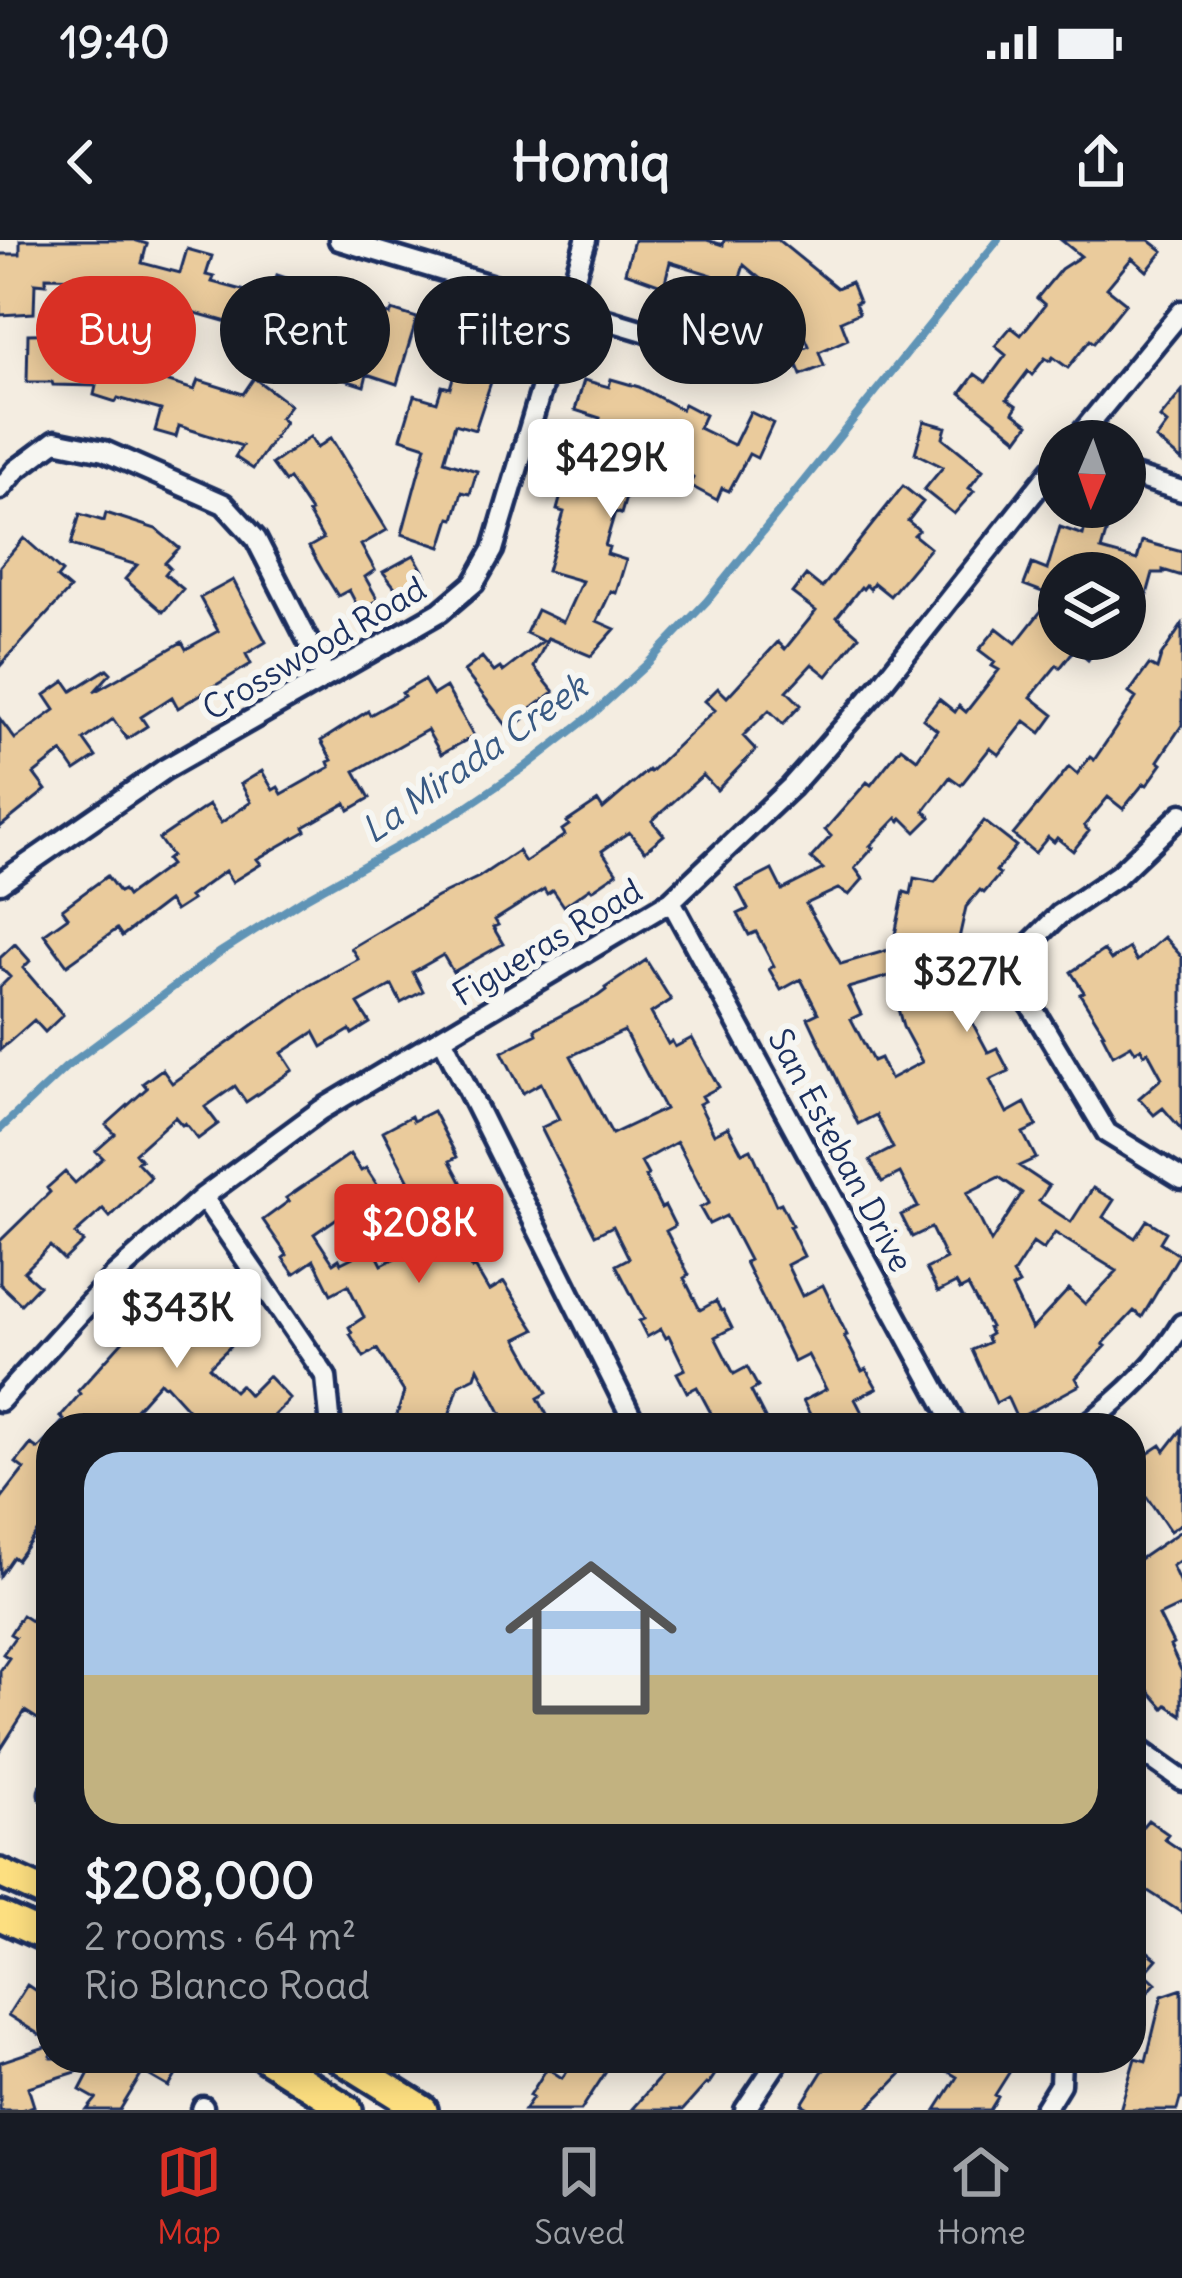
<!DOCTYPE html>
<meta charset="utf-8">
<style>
:root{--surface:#171b24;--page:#20242c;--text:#f1f3f6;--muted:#9ea1a6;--line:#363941;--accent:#d93025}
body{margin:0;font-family:Delius,sans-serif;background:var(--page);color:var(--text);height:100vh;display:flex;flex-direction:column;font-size:45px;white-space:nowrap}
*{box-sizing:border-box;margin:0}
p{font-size:39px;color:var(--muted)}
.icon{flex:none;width:66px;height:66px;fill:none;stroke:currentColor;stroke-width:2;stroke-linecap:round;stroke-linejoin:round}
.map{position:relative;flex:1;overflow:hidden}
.drawer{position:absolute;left:36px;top:1173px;width:1110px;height:660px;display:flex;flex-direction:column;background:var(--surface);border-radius:48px;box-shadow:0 6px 30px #0003}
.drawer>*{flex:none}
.top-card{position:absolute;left:36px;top:36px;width:1110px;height:108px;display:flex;gap:24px}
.needle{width:78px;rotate:182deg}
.controls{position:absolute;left:1038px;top:180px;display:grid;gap:24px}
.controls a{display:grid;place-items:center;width:108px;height:108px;border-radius:50%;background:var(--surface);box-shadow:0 6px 30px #0003;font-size:60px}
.price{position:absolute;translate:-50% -102px;padding:0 27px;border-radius:12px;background:#fff;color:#222;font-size:39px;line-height:78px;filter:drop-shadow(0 3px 6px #0008)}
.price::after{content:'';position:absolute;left:50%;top:72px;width:36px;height:27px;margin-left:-18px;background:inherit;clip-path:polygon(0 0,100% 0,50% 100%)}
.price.on{background:var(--accent);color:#fff}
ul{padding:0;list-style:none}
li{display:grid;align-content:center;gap:24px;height:636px;padding:0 48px}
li+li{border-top:3px solid var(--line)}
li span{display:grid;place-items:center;height:372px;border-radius:36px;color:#555}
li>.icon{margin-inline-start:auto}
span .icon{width:216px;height:216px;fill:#fffc;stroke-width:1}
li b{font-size:51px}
.tag{padding:0 42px;border-radius:54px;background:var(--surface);box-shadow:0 6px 30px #0003;font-size:42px;line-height:108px}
.tag.on{background:var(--accent);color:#fff}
.status{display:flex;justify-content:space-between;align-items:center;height:84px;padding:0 60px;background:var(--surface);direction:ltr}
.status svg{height:33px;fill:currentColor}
header{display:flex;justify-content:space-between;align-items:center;height:156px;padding:0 48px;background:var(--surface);font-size:54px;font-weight:700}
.menu{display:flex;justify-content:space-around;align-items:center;height:168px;border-top:3px solid var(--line);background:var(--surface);font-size:33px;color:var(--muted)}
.menu a{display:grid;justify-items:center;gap:6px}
.menu .on{color:var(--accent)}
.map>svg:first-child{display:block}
</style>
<div class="status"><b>19:40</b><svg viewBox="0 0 49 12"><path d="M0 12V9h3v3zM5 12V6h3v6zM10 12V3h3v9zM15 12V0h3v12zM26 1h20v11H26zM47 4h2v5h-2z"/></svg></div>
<header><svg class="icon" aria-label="back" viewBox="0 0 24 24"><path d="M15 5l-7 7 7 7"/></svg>Homiq<svg class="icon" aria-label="share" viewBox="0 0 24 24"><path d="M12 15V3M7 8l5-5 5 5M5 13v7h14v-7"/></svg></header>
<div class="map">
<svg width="1182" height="1870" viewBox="0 0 1182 1870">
<rect width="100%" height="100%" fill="#f4ede1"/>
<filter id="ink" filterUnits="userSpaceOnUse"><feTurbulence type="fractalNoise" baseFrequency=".00833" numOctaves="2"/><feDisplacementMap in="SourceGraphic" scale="24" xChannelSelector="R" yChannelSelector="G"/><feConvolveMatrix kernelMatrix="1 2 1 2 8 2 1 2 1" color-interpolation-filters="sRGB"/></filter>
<g filter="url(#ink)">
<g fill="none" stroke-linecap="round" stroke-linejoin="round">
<!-- stream -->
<path stroke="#6194b6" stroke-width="8" d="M0 889 66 827 219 713 304 659 457 573 525 527 593 474 646 425 707 361 998 0"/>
</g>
<!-- building -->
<path fill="#eacb9c" stroke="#1b2f5e" stroke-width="3" fill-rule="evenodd" d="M20 0H134L147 4 142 23 180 33 187 9 212 16 206 35 214 37 212 42 264 56 265 53 271 55 277 35 332 53 326 72 362 84 367 68 390 75 392 70 417 78 397 144 367 134 364 146 345 140 349 121 314 110 309 127 291 121 295 109 249 95 248 100 228 95 231 83 164 64 161 72 134 64 131 75H87L88 38 46 37V44L35 43 34 73 0 75V14H20Z
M634 0H707L723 5 724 0H778L837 48 851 42 859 62 855 63 859 73 841 81 848 99 819 112 824 126 801 135 792 113 809 106 796 75 779 60 782 57 744 25 733 60 707 52 712 35 670 22 664 46 625 32Z
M1061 0H1149L1163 11 1147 31 1132 18 1107 48 1126 63 1094 103 1090 100 1068 128 1053 117 1050 121 1045 118 1032 135 1028 131 1007 159 1017 166 1013 172 1029 184 1018 199 961 153 975 134 986 142 1006 115 995 106 1011 87 1021 95 1045 65 1037 58 1061 29 1081 16Z
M429 71 502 92 496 113 500 115 475 190 455 184 444 221 477 231 470 254 462 252 454 279 450 278 441 307 402 294 426 206 401 198 414 155 437 162 442 146 450 148 462 107 422 95Z
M84 93 83 106 122 117 124 110 146 116 144 124 159 128 156 138 194 150 198 140 243 154 254 138 290 165 280 178 285 182 253 229 235 217 242 206 179 186 176 197 155 191 161 170 118 158 116 162 94 155 96 146 53 145 52 142H27L28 94Z
M611 139 639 147 681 169 684 164 705 175 699 188 734 205 750 172 773 183 757 218 749 214 729 251 722 248 717 260 689 245 693 238 687 233 627 205 613 250 627 254 621 274 615 272 605 306 609 307 607 314 626 320 616 353 611 351 597 381 615 389 591 416 548 398 534 427 554 452 522 476 524 479 510 490 464 431 482 417 494 432 500 428 503 432 543 401 526 393 537 370 563 382 582 341 547 331 564 272 557 270 563 248 568 250 578 219 587 222 600 178 575 170 584 140 609 147Z
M1182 151V221L1156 199 1167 184 1160 178Z
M924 181 946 187 943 198 983 230 969 248 974 251 954 274 924 250 943 227 915 213Z
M310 197 317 208 331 198 387 290 361 305 375 330 365 337 378 360 360 371 349 350 338 356 322 330 309 307 323 299 308 273 311 272 289 239 285 242 272 224Z
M903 246 923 262 908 281 919 290 914 295 930 308 890 356 874 343 870 349 866 345 863 349 861 347 837 377 859 396 827 436 812 424 787 451 801 465 783 484 769 470 743 496 756 510 717 550 703 535 652 581 664 595 645 611 629 592 602 611 617 633 592 650 590 648 564 666 553 650 547 654 544 649 495 680 498 685 493 687 503 704 453 732 443 715 413 732 423 751 401 763 392 745 358 764 370 783 352 794 350 790 322 807 314 792 282 813 293 830 246 862 235 846 205 867 218 884 198 899 185 883 182 885 175 877 135 913 141 920 137 922 151 937 110 977 103 969 75 994 83 1002 64 1020 50 1006 24 1032 39 1045 21 1064 0 1044V1001L50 952 47 948 65 932 75 943 103 918 96 911 115 894 106 885 147 848 143 843 162 829 172 843 305 748 358 719 351 708 437 657 479 637 518 611 525 622 565 595 562 590 569 585 567 582 598 561 603 569 648 530 650 532 715 470 705 461 718 448 727 457 778 402 785 409 816 371 792 353 806 335 822 348Z
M106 273 156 289 179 308 165 323 170 328 165 334 183 349 163 372 125 339 137 325 71 305 80 274 104 281Z
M1086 283 1107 290 1101 310 1137 320 1142 301 1182 312V336L1163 330V333H1153L1145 362 1125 357V333H1056L1059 334V399H1103L1088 420 1075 409 1060 428 1057 425 1031 457 1054 475 1041 493 1025 481 999 515 990 508 961 545 950 537 924 571 931 577 916 592 902 578 900 581 897 578 870 606 873 608 855 628 863 639 849 655 838 649 806 664 841 724 892 709 904 652 911 654 914 638 935 642 984 581 1016 606 996 631 1000 634 984 653 980 650 966 667 958 703 930 698 948 758 953 756 968 784 972 782 988 812 997 808 1009 831 990 840 1007 873 1025 863 1037 886 1023 893 1036 918 1019 926 1049 946 1039 961 1071 982 1093 948 1114 960 1103 977 1135 998 1147 980 1166 992 1160 1002 1179 1015 1142 1077 1134 1071 1103 1104 1106 1106 1076 1138 1080 1145 1017 1179 1007 1157 996 1163 972 1110 989 1102 986 1097 991 1094 988 1088 990 1087 968 1046 960 1050 956 1043 938 1052 926 1029 946 1019 931 988 912 997 901 975 918 967 900 933 882 942 870 920 893 908 876 875 858 884 808 778 818 773 801 739 781 750 769 729 774 726 756 692 749 695 738 674 748 669 737 648 772 630 782 650 823 629 811 618 831 596 825 590 867 542 871 545 901 507 917 519 937 490 923 479 939 459 955 472 959 466 966 472 999 430 992 426 995 422 979 410 997 388 1016 403 1053 356 1024 345 1032 324 1047 330 1060 287 1083 295ZM889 736 903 787 922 822 890 839 880 818 873 821 851 779 861 774 848 748ZM999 937 1022 953 991 1002 967 953ZM1055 993 1117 1031 1085 1064 1069 1049 1032 1089 1012 1048 1019 1044 1013 1034 1033 1003 1043 1010Z
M24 298 62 332 57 338 70 349 0 426V326Z
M414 315 426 336 397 350 383 332Z
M233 340 266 402 246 414 251 424 178 468 172 457 141 477 147 486 127 499 113 479 84 500 96 517 75 531 62 512 34 534 46 550 0 587V479L15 499 55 470 45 455 65 441 72 451 107 429 111 433 94 452 182 402 186 409 218 391 200 358Z
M1182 385V485L1158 521 1162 524 1147 545 1144 543 1123 569 1108 557 1084 586 1089 591 1073 611 1057 598 1054 602 1048 597 1035 613 1013 595 1069 527 1077 534 1090 517 1094 520 1136 458 1129 453 1149 425 1157 429 1161 416Z
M424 440 433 455 446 447 474 496 441 514 427 490 355 531 370 558 349 570 346 563 304 587 306 591 257 619 261 624 232 642 225 631 189 657 192 660 175 671 168 661 122 696 117 689 67 725 44 694 68 677 62 669 107 636 119 652 123 650 127 656 170 625 166 620 171 616 159 599 209 565 221 583 251 562 241 544 262 531 273 550 278 547 282 554 330 527 328 522 332 520 321 501 368 471 370 475 404 456 402 453Z
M1164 697 1182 717V890L1163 868 1154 875 1139 858 1162 838 1148 812 1144 814 1141 808 1135 811 1131 805 1113 815 1102 794 1104 793 1080 754 1084 752 1071 732 1104 710 1111 720 1129 708 1137 721Z
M15 704 30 721 23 728 63 775 45 792 34 780 0 810V747L10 737 0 727V718Z
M646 720 671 760 651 773 668 804 672 801 675 807 692 798 719 847 702 856 705 861 699 864 714 894 728 887 742 913 751 909 776 965 781 963 792 985 789 986 804 1016 787 1025 802 1056 823 1045 847 1095 844 1096 862 1131 866 1129 877 1148 855 1159 870 1188H817L803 1161 826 1149 808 1115 794 1122 745 1022 749 1020 726 976 709 984 700 968 709 963 677 902 641 922 648 935 645 936 661 968 665 966 675 986 666 991 689 1035 684 1038 700 1070 716 1061 721 1071 723 1070 732 1088 715 1097 734 1134 747 1127 758 1147 751 1151 770 1188H719L697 1147 687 1152 677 1133 685 1129 669 1096 666 1098 661 1089 647 1097 639 1081 644 1079 616 1025 629 1018 613 986 595 995 541 888 559 879 541 843 523 853 502 812 537 794 535 789 598 756 606 750 605 748ZM624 791 665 869 612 894 571 816Z
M433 871 457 917 450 921 467 953 461 956 474 982 458 991 461 996 456 998 472 1029 475 1027 489 1051 504 1042 535 1090 517 1099 547 1153 538 1158 554 1188H509L478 1128 475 1137 459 1145 445 1188H393L404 1152 377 1109 364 1117 350 1094 352 1093 349 1087 364 1077 348 1045 331 1054 314 1020 294 1034 283 1018 287 1015 263 980 289 961 286 958 350 914 361 931 366 928 391 966 361 985 350 969 314 994 333 1023 339 1019 341 1023 373 1007 382 1025 418 1006 423 1014 441 1003 383 891 411 876 413 881Z
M208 1034 228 1054 218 1064 245 1092 209 1127 234 1151 240 1145 249 1155 268 1136 290 1159 273 1176 284 1188H205L166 1145 164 1146 160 1142 127 1179 133 1188H57L64 1180 60 1177 80 1154 78 1151 122 1102 138 1087 149 1099 176 1074 164 1062 188 1039 194 1046Z
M1182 1189V1283L1170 1291 1144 1253 1131 1261V1225L1161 1205 1165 1211Z
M51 1195V1273L17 1320 13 1317 0 1336V1260L24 1229 16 1223 31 1204 38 1209Z
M1182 1290V1319L1172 1326 1182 1347V1365L1159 1376 1173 1404 1170 1406 1182 1432V1475L1167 1465 1164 1468 1147 1449 1131 1417V1325Z
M51 1359V1465L41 1481 25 1471 0 1510V1431L9 1418 3 1414 15 1397 10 1394 22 1375 31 1381 33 1378 37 1380Z
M1148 1580 1168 1594 1164 1599 1182 1611V1673L1131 1640V1592L1139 1583 1143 1586Z
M1142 1707 1157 1719 1145 1733 1156 1743 1131 1771V1720Z
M27 1745 51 1761V1802L8 1775Z
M1182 1749V1859H1180L1177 1870H1120L1135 1818 1146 1821 1162 1756Z
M51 1805V1818H186L169 1847 143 1832 120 1870H87L96 1859 80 1850 92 1827 28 1847 34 1866 21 1870H0V1822Z
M576 1818H615L581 1870H524L533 1857 530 1855 547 1828 562 1838Z
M677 1818H726L708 1845 706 1844 683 1870H631Z
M836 1818H917L866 1870H812L802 1864 822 1832Z
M955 1818H996L1012 1828 995 1855 998 1857 990 1870H936L957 1837 947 1831Z"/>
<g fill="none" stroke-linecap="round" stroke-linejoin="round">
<defs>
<path id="street" d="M339 0 728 116
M1075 201 1182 71
M1125 233 1182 251
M0 249 16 230 55 201 104 211 224 264 256 299 326 436
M1182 574 1118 635 1059 675 1020 714 1027 759 1107 893 1182 939
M0 643 165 529 440 372 474 343 493 310 586 0
M671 661 957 1188
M443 800 637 1188
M203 957 326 1137 331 1188
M0 1161 112 1038 203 957 321 870 671 661 791 547 881 445 1059 221
M1082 1188C1121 1159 1157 1126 1182 1084
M1131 1504 1182 1540
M50 1553 51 1551
M202 1870 203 1867
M745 1870 780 1818
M1044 1870 1060 1844 1061 1818"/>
<path id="primary" d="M0 1633 51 1656
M0 1676 51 1699
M266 1818 348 1870
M340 1818 423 1870"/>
</defs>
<!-- street casing -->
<use href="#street" stroke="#1b2f5e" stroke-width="27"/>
<!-- primary casing -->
<use href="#primary" stroke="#1b2f5e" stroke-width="36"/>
<!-- street -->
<use href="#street" stroke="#f6f6f2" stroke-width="18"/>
<!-- primary -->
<use href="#primary" stroke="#fddf80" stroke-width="27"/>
</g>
</g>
<g text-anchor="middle" stroke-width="12" stroke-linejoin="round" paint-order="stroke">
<!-- street labels -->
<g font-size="33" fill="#1b2f5e" stroke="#f6f6f2">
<text transform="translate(314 408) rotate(-30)" y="12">Crosswood Road</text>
<text transform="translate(547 702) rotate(-31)" y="12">Figueras Road</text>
<text transform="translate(841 910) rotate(62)" y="12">San Esteban Drive</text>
</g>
<!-- water labels -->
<g font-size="36" font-style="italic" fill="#385983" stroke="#f6f6f2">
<text transform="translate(474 518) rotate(-35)" y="13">La Mirada Creek</text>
</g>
</g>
</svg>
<div class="controls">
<a><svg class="needle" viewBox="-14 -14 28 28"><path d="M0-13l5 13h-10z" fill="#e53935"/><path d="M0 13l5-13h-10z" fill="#9ea1a6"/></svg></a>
<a><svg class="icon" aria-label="layers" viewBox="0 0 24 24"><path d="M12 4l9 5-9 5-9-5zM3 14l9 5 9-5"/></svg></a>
</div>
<b class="price" style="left:611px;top:281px">$429K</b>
<b class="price" style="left:967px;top:795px">$327K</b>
<b class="price on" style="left:419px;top:1046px">$208K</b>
<b class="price" style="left:177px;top:1131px">$343K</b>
<div class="top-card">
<a class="tag on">Buy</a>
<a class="tag">Rent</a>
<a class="tag">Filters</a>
<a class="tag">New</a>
</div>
<section class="drawer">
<ul>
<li><span style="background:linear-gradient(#a9c7e8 60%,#c2b280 0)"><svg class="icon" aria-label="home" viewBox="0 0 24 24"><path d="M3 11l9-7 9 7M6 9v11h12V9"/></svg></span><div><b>$208,000</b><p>2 rooms · 64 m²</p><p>Rio Blanco Road</p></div></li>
</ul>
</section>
</div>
<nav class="menu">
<a class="on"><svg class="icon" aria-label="map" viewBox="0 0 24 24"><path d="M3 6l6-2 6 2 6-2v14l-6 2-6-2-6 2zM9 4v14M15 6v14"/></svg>Map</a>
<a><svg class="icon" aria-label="saved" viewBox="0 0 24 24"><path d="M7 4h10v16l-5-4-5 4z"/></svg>Saved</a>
<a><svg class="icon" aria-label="home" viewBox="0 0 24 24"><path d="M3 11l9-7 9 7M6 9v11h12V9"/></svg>Home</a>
</nav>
